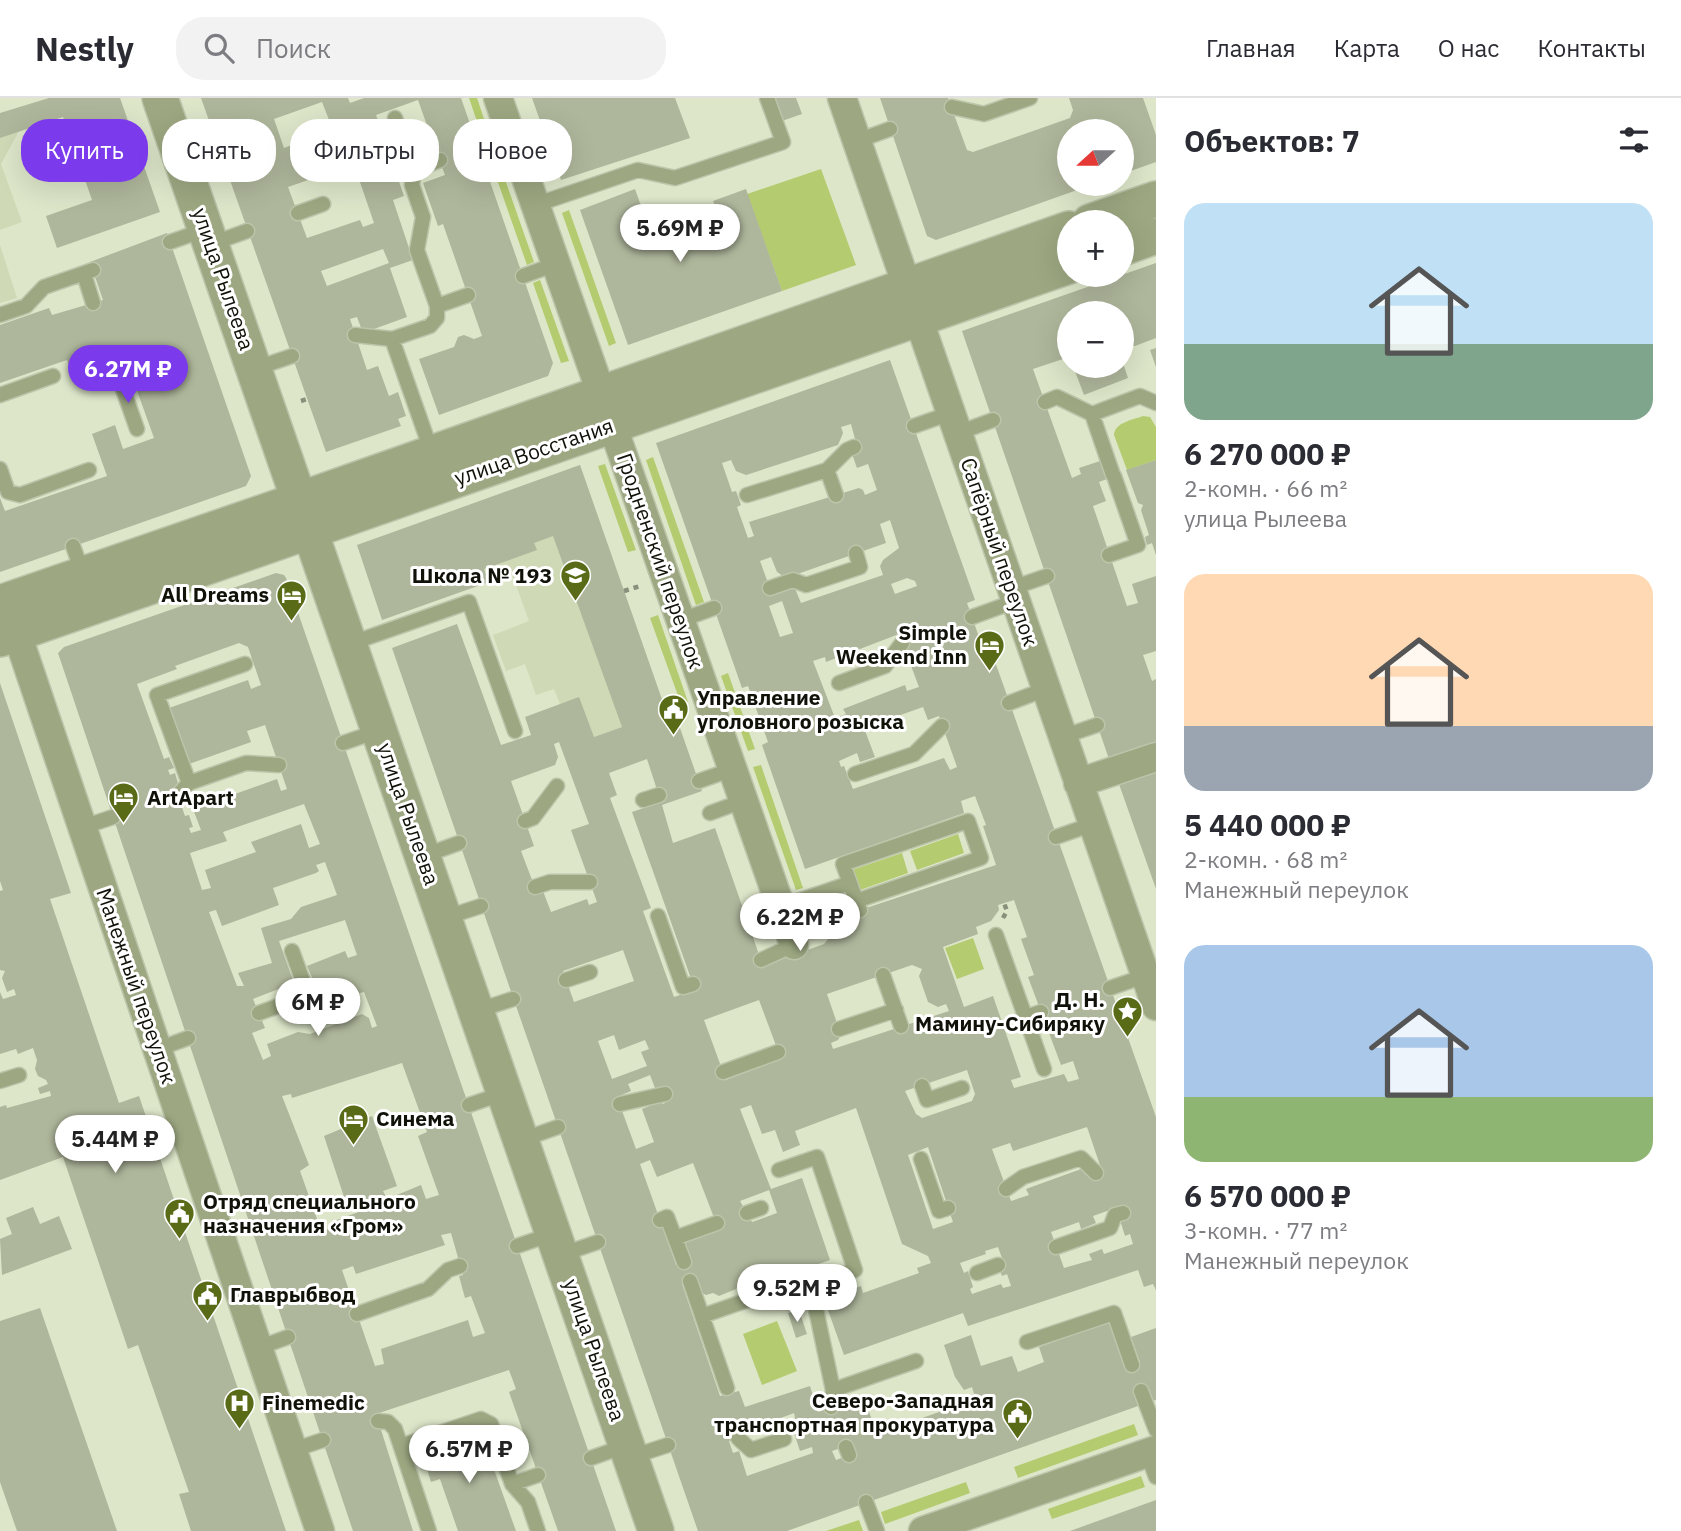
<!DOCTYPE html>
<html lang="ru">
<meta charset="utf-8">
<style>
:root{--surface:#fff;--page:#f2f2f3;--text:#2b2b33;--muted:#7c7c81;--line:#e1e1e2;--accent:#7c3aed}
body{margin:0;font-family:"IBM Plex Sans",sans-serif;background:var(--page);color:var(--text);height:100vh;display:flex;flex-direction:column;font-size:26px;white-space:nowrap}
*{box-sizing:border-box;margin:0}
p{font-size:23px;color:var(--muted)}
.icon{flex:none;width:38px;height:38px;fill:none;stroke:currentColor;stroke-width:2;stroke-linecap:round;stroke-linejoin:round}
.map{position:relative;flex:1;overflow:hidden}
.details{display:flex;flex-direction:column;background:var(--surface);width:525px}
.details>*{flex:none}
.guide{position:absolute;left:21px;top:21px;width:665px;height:63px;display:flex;gap:14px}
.needle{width:46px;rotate:249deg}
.fabs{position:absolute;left:1057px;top:21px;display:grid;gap:14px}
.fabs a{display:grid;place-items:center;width:77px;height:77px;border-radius:50%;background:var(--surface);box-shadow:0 7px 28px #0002;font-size:35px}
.price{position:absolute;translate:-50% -60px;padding:0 16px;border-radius:24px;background:#fff;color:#222;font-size:23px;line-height:46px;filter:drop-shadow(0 2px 4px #0008)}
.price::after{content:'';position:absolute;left:50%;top:42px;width:21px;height:16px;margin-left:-10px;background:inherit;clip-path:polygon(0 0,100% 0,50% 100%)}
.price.selected{background:var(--accent);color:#fff}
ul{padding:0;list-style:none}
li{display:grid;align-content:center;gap:14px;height:371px;padding:0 28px}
li span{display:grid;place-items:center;height:217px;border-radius:21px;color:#555}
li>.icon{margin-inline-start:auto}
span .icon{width:126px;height:126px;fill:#fffc;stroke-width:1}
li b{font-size:30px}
h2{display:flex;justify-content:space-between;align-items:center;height:84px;padding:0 28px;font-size:30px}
.tag{padding:0 24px;border-radius:28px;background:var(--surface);box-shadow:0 7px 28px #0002;font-size:24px;line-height:63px}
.tag.selected{background:var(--accent);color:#fff}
header{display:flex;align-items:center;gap:42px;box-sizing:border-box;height:98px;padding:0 35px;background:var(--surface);border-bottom:2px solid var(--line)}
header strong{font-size:33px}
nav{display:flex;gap:38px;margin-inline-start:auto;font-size:24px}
.search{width:490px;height:63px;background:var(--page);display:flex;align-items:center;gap:18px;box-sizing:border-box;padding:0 24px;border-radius:28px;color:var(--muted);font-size:26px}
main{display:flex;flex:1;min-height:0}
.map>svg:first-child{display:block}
</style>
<header>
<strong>Nestly</strong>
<div class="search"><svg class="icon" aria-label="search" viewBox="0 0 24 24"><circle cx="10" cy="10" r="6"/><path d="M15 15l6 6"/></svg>Поиск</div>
<nav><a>Главная</a><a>Карта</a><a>О нас</a><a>Контакты</a></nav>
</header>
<main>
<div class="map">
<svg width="1156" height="1433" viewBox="0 0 1156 1433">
<rect width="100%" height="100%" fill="#dde6c9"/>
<!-- built -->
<path fill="#cfd9b6" d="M19 33 1 66 22 124 0 132V40Z
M0 147 17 200 0 205Z
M580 367 666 613 594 639 585 617 560 606 554 591 536 597 525 566 506 573 493 537 529 523 512 476 489 484 462 410Z"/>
<!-- green -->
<path fill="#b4cb6f" d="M469 0H477L488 33 481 35Z
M495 53 534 164 527 167 488 56Z
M821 71 856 167 782 193 747 96Z
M569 112 616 245 609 248 562 115Z
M540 182 569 263 561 265 533 185Z
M1143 318 1150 319 1156 329V362L1127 372 1114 337C1115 324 1133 322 1143 318Z
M653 359 704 504 696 507 646 362Z
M605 366 636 452 628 454 598 368Z
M658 517 688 604 681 606 650 520Z
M728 575 755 651 748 653 721 578Z
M761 667 803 790 796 792 753 669Z
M958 736 964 755 917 772 910 753Z
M902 755 908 775 860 792 852 772Z
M973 840 984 871 957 881 945 850Z
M777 1223 797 1273 762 1287 743 1236Z
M1134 1326 1138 1337 1018 1380 1014 1369Z
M1141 1378 1145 1389 1052 1421 1048 1411Z
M966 1384 970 1395 885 1426 881 1414Z
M859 1422 863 1433H826Z"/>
<!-- building -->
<path fill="#aeb69b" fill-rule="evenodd" d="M49 0H120L160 114 57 150 46 118 92 102 63 19 0 40V15Z
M201 0H348L350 5 364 0H461L553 265 548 278 439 317 419 261 454 249 458 239 464 237 474 241 482 238 443 126 438 128 423 85 445 77 435 51 427 55 420 37 429 33 418 2 376 17 404 98 393 102 413 162 390 170 407 219 363 235 357 219 350 221 367 272 378 268 389 298 398 294 406 318 398 321 401 328 326 354ZM322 4 333 32 284 50 274 21ZM351 58 374 125 363 129 360 122 307 140 288 89 343 70 341 62ZM383 151 389 165 327 188 321 173Z
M532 0H675L690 40 561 82Z
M774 0H796L802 16 782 23Z
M880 0H948L967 52 973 54 1070 20 1073 12 1069 0H1143L1156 37V64L1122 76V33H1069V86H1094L936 142 927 138Z
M635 91 646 122 624 130 632 150 652 143 654 129 661 124 671 122 684 130 719 117 713 103 746 91 782 193 628 247 580 112Z
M167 135 251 378 246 388 0 474V400L5 413 107 378 92 336 115 327 123 351 154 340 125 259 72 277 67 262 0 285V227L49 210 52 217 103 202 90 164Z
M1156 165V240L1135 248 1122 249V215H1069V259L1033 271 1072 380 1081 376 1079 370 1100 363 1107 381 1099 384 1106 403 1093 408 1127 508 1138 505 1132 486 1156 478V553L1143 557 1152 583 1156 581V649L1110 664 962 233Z
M1156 250V269L1150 252Z
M890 262 975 502 967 505 972 519 988 565 994 562 998 572 1156 1019V1192L1153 1186 1144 1189 1138 1172 968 1228 963 1215 844 1257 824 1201 861 1188 863 1195 919 1175 917 1170 931 1165 928 1158 902 1146 856 1010 795 1033 800 1047 783 1054 775 1032 762 1036 751 1007 740 1011 771 1091 802 1080 830 1162 795 1174 803 1200 775 1210 768 1191 775 1189 771 1177 764 1175 739 1185 736 1191 719 1198 713 1195 706 1197 702 1195 696 1181 682 1186 720 1298 739 1293 745 1309 810 1288 818 1314 863 1297 877 1336 942 1313 940 1304 974 1296 972 1289 964 1292 955 1279 944 1247 971 1237 981 1268 1012 1258 1018 1274 1044 1264 1039 1249 1109 1224 1124 1269 1140 1264 1131 1239 1156 1230V1302L1152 1303 1148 1291 1134 1295 1138 1308 787 1433H698L392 550 457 526 501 647 531 637 525 619 579 599 594 639 622 629 553 438 534 445 537 452 484 471 489 484 382 522 357 447 580 367 666 613 673 610 702 693 662 707 673 745 715 730 763 868 824 846 829 840 824 824 996 767 983 728 986 727 975 698 961 703 964 715 805 771 762 647 768 644 748 588 742 590 656 345ZM851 326 855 341 852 356 857 370 868 366 877 392 865 397 863 392 859 390 749 424 754 438 748 440 737 409 741 407 736 393 732 394 722 365 731 362 736 373 746 377 838 347 843 335 841 329ZM890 422 899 450 883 462 880 468 883 477 801 505 794 488 772 496 760 463 771 459 777 474 786 480 886 445 880 426ZM907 480 915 483 917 488 895 496 891 486ZM782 503 793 535 780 539 769 508ZM899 536 919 589 907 593 905 587 843 611 846 616 835 620 813 563 825 559 826 564ZM923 609 928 622 939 618 957 669 950 672 944 660 853 691 844 668 841 669 839 663 857 655 860 664 875 659 864 630ZM559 644 589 726 571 732 597 804 589 807 587 801 551 814 543 793 537 795 521 753 534 748 511 683 555 667 558 659 554 646ZM647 661 661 704 632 714 695 892 674 899 643 813 651 810 610 700 617 697 609 675ZM1014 802 1027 839 1021 841 1034 877 1028 879 1061 967 1073 963 1079 981 1068 984 1064 976 1014 990 1011 982 1021 979 993 898 964 909 943 849 978 836 976 829 991 823 999 812 998 807ZM623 852 634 883 574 904 563 873ZM912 867 922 871 919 878 928 904 938 909 946 906 949 913 833 951 831 945 838 942 841 937 827 896ZM759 902 781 961 726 982 704 922ZM614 937 619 952 645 942 649 951 641 954 647 968 612 981 598 943ZM967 972 975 996 972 1003 922 1020 916 1016 905 993ZM650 977 655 990 660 992 667 1000 664 1006 659 1004 642 1011 654 1044 636 1051 617 999 631 993 628 986ZM1087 1029 1102 1073 1087 1078 1084 1070 1026 1091 1029 1097 1011 1103 992 1051 1010 1045 1013 1053ZM928 1049 953 1124 933 1131 908 1057ZM650 1062 657 1079 693 1065 718 1130 687 1141 683 1147 689 1162 676 1167 640 1066ZM769 1092 777 1115 752 1124 740 1103ZM1121 1108 1125 1120 1120 1122 1125 1138 1130 1136 1133 1146 1104 1156 1102 1151 1089 1156 1092 1162 1064 1170 1051 1134 1079 1124 1081 1131 1096 1125 1093 1118ZM998 1149 1002 1160 997 1162 998 1167 1002 1178 1007 1176 1011 1188 1003 1190 1001 1186 972 1196 970 1191 973 1189 968 1173 964 1175 960 1165 986 1156 985 1153ZM794 1315 795 1320 790 1323 800 1353 812 1349 813 1355 747 1378 739 1353 733 1355 729 1343 780 1325 778 1321ZM852 1346 855 1355 836 1362 832 1353Z
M1073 268H1124L1128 280 1084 297Z
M1156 362V457L1152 445 1147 447 1145 439 1149 437 1141 412 1143 407 1138 405 1126 372Z
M276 475 284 477 286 480 616 1433H558L509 1294 516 1291 509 1272 376 1316 413 1433H353L58 555 64 549ZM239 545 248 549 261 587 251 591 248 582 169 610 189 666 251 644 247 633 265 627 287 691 281 693 277 681 193 711 201 732 191 735 189 730 193 729 189 717 185 718 175 690 179 689 175 675 170 677 168 672 174 670 169 659 164 661 137 586 177 571 175 568ZM304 706 320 746 309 750 301 726 251 744 256 754 205 772 211 790 202 792 190 755 227 743 223 734ZM325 764 337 797 301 809 291 821 261 830 272 865 238 875 244 888H237L209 814 216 812 222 828 279 807 273 790 316 775 319 773 316 767ZM345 822 357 857 348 860 345 853 307 868 319 896 343 887 347 898 364 894 377 928 372 930 369 920 362 916 310 936 298 934 267 946 271 958 263 962 252 935 265 930 253 901 294 885 279 843ZM402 965 427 1034 418 1038 439 1097 426 1101 421 1087 387 1101 383 1093 397 1088 372 1018 324 1038 346 1105 360 1102 364 1112 334 1123 331 1131 321 1132 300 1073 309 1067 282 998 291 996 292 1000ZM451 1135 463 1177 459 1178 465 1200 471 1198 485 1235 473 1239 468 1222 381 1251 384 1266 375 1268 342 1172 353 1168 356 1176 445 1147 441 1137Z
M0 585 71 795 50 801 119 1005 139 998 286 1433H191L179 1396 189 1394 138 1247 128 1251 63 1059 0 1082V1009L6 1007 7 1010 51 998 50 993 40 996 38 990 48 986 46 982 38 978 35 971 37 962 33 950 18 956 16 951 0 956V894L3 901 16 897 14 891 7 894 2 880 5 873 0 872V793L3 792 0 783Z
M1156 666V791L1119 686Z
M33 1109 40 1126 59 1118 72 1151 2 1177 0 1141 12 1136 6 1120Z
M40 1210 117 1433H17L0 1384V1223Z
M799 1212 807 1236 796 1240 788 1215Z
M482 1338 516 1433H458L440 1381 431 1384 421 1352 452 1341 454 1348Z
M1156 1402V1433H1070Z"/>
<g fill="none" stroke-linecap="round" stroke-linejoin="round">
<defs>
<path id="service" d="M952 9 984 16 1030 0
M395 20 414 72 412 87 423 119 417 152 437 208V220L430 228 392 241 432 355
M857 43 890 31
M478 49 511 37
M414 72 440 62
M535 107 638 72 675 80 783 44 767 0
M298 115 323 106
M170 144 204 132
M211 146 247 133
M84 176 93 205
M523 178 556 166
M437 208 468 197
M0 217 26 208 44 189 93 172
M355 237 392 241
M113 263 137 331
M254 271 292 258
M0 297 53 278
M1045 304 1057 299 1092 316 1140 298 1156 305
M1092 316 1113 377
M914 328 951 315
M958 335 993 322
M0 371 8 394 20 397 89 372
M827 372 836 397
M747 397 827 372 847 352 854 349
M73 448 83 476
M1109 457 1138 447 1114 378
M770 490 793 482 806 487 860 469 856 455
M1012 490 1047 478
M972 519 1016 503
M681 522 714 510
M349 546 469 504 515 633
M839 585 885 568 902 545
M1009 605 1046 591
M1062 639 1097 627
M343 645 378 633
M855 676 914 656 942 628
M699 683 733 671
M189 685 157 597 245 566
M177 698 189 685 246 665 279 667
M643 702 659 697
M710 715 743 703
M525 723 533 720 557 688
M83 729 113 719
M1056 739 1093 726
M423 758 459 745
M535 789 550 784H590
M856 803 981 760 968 723 843 766C849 782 854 797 860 812
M780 809 850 785
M658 818 683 889 693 886
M444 820 481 808
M996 837 1044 971
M761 862 794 847
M883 877 901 928
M566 882 590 874
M1110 890 1145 878
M476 913 513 901
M259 915 308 897 292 853
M1026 919 1041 914
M839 931 896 912
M158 951 188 940
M723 974 778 954
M0 983 19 977
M922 988 927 1002 962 990
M620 1006 665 996
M469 1007 504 995
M521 1042 558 1029
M921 1061 939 1113 948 1110
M779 1072 817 1059 855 1172 811 1188 833 1292 831 1309
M1006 1091 1023 1079 1081 1060 1096 1075
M747 1115 761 1110
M660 1122 667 1119 684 1164
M675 1140 717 1125
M517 1148 552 1136
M1056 1149 1110 1130 1115 1117 1123 1115
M560 1157 598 1144
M977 1175 998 1167
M690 1183 727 1290
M357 1216 428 1191 448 1172 460 1168
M702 1218 765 1196
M1027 1244 1114 1215 1132 1267
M258 1250 288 1239
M833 1292 916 1263
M1141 1293 1156 1332
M378 1323 388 1324 395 1331 429 1433
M738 1340 751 1352 784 1341
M401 1348 481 1321 491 1326 512 1386 528 1404 538 1433
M846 1349 849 1357
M293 1352 323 1342
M1147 1355 1156 1379
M631 1359 668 1347
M591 1360 625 1348
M512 1386 538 1377
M866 1404 877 1433"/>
<path id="minor" d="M498 0 794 847
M842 0 1156 908
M10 515 320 1433
M1078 685 1156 659
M923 1433 1156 1352"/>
<path id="tertiary" d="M160 0 656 1433
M1090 124 1156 101
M1122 150 1156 138
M0 505 299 402 1069 131
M0 541 1069 168"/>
</defs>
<!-- service casing -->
<use href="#service" stroke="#bcc4aa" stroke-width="17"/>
<!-- minor casing -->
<use href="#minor" stroke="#bcc4aa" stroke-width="31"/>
<!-- tertiary casing -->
<use href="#tertiary" stroke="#bcc4aa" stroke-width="38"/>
<!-- path -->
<path stroke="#898f7b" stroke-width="4.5" stroke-dasharray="5 5" stroke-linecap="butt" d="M301 303 307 301
M624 493 640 488
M1003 820 1007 813 1004 805"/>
<!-- service -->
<use href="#service" stroke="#9da882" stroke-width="14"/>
<!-- minor -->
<use href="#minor" stroke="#9da882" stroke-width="28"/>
<!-- tertiary -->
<use href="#tertiary" stroke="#9da882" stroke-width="35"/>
</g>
<!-- icons -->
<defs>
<symbol id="school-pin" viewBox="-11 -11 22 30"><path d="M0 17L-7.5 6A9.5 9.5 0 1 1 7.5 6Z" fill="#596b17" stroke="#fff"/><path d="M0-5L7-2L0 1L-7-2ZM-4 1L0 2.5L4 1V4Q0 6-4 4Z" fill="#fff"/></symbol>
<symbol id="hotel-pin" viewBox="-11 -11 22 30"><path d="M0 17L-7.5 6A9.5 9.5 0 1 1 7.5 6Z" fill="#596b17" stroke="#fff"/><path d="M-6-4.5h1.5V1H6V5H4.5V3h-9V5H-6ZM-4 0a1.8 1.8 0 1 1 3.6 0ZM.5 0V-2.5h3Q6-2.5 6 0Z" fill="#fff"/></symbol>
<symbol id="civic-pin" viewBox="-11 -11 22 30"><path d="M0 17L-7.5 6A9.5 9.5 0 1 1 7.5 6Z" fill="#596b17" stroke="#fff"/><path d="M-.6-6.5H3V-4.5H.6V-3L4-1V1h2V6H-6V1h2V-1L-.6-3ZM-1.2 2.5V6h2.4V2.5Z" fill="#fff"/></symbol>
<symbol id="sight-pin" viewBox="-11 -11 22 30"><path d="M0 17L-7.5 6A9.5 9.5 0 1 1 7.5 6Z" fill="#596b17" stroke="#fff"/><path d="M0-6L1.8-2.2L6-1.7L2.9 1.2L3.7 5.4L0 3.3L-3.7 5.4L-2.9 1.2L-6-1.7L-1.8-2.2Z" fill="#fff"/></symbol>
<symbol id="hospital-pin" viewBox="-11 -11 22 30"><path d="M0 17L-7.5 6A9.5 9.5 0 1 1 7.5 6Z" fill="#596b17" stroke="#fff"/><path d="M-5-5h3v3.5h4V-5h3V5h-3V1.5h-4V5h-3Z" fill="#fff"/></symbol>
</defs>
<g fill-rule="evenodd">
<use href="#school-pin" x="558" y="460" width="35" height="47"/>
<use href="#hotel-pin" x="274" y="480" width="35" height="47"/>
<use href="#hotel-pin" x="972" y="530" width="35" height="47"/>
<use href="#civic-pin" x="656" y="594" width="35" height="47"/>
<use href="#hotel-pin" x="106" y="682" width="35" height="47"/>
<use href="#sight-pin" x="1110" y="896" width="35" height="47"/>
<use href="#hotel-pin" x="336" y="1004" width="35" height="47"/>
<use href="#civic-pin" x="162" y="1098" width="35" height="47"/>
<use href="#civic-pin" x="190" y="1180" width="35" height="47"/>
<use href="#hospital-pin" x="222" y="1288" width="35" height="47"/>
<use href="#civic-pin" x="1000" y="1298" width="35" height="47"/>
</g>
<g text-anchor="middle" stroke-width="6" stroke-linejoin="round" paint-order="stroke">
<!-- street labels -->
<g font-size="21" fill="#101209" stroke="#fff">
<text transform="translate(223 181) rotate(71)" y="7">улица Рылеева</text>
<text transform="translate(534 354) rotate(-19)" y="7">улица Восстания</text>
<text transform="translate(999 454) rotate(71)" y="7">Сапёрный переулок</text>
<text transform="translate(660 463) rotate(71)" y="7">Гродненский переулок</text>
<text transform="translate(408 716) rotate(71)" y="7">улица Рылеева</text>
<text transform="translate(136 888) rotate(71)" y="7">Манежный переулок</text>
<text transform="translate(594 1252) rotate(71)" y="7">улица Рылеева</text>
</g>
<!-- poi labels -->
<g font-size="21" font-weight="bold" fill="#101209" stroke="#fff" text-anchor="start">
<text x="552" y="485" text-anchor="end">Школа № 193</text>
<text x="269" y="504" text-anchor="end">All Dreams</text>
<text x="967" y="542" text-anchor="end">Simple<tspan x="967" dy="24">Weekend Inn</tspan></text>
<text x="697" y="607">Управление<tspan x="697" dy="24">уголовного розыска</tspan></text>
<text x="147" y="707">ArtApart</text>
<text x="1105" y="909" text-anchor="end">Д. Н.<tspan x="1105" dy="24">Мамину-Сибиряку</tspan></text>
<text x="376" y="1028">Синема</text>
<text x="203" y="1111">Отряд специального<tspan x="203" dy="24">назначения «Гром»</tspan></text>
<text x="230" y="1204">Главрыбвод</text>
<text x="994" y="1310" text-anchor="end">Северо-Западная<tspan x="994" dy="24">транспортная прокуратура</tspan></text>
<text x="262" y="1312">Finemedic</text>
</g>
</g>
</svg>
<div class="fabs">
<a><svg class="needle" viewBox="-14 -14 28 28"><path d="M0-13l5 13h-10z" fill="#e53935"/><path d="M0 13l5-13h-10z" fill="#7c7c81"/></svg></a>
<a>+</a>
<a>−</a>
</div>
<b class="price" style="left:680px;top:166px">5.69M ₽</b>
<b class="price selected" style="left:128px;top:307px">6.27M ₽</b>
<b class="price" style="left:800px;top:855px">6.22M ₽</b>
<b class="price" style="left:318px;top:940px">6M ₽</b>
<b class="price" style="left:115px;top:1077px">5.44M ₽</b>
<b class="price" style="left:797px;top:1226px">9.52M ₽</b>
<b class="price" style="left:469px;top:1387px">6.57M ₽</b>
<div class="guide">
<a class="tag selected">Купить</a>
<a class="tag">Снять</a>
<a class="tag">Фильтры</a>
<a class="tag">Новое</a>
</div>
</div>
<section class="details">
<h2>Объектов: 7<svg class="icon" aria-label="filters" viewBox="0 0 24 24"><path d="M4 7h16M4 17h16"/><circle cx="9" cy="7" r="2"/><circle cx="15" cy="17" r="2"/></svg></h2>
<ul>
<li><span style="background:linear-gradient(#bfe0f5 65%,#7fa58c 0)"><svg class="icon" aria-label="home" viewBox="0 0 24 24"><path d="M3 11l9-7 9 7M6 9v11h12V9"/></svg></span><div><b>6 270 000 ₽</b><p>2-комн. · 66 m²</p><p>улица Рылеева</p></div></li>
<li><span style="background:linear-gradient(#ffd9b3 70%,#9aa5b1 0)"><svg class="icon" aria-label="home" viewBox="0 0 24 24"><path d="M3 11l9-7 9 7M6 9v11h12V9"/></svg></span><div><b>5 440 000 ₽</b><p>2-комн. · 68 m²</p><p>Манежный переулок</p></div></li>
<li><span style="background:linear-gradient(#a9c7e8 70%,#8fb573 0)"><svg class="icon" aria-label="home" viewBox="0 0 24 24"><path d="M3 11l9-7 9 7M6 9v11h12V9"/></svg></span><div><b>6 570 000 ₽</b><p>3-комн. · 77 m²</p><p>Манежный переулок</p></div></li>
</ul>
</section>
</main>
